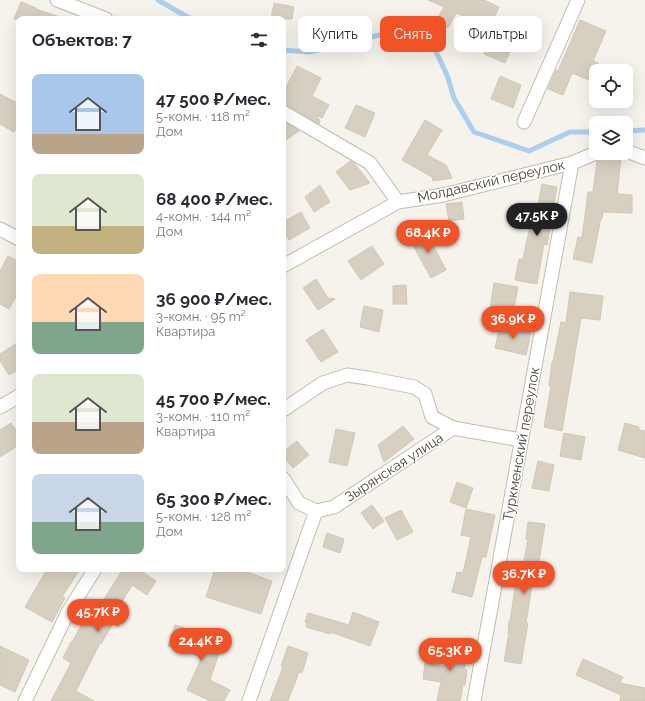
<!DOCTYPE html>
<html lang="ru">
<meta charset="utf-8">
<style>
:root{--surface:#fff;--page:#f7f7f7;--text:#2b2b33;--muted:#7c7c81;--accent:#f15327}
body{margin:0;font-family:Raleway,sans-serif;background:var(--page);color:var(--text);height:100vh;display:flex;flex-direction:column;font-size:15px;white-space:nowrap}
*{box-sizing:border-box;margin:0}
p{font-size:13px;color:var(--muted)}
.icon{flex:none;width:22px;height:22px;fill:none;stroke:currentColor;stroke-width:2;stroke-linecap:round;stroke-linejoin:round}
.map{position:relative;flex:1;overflow:hidden}
.sheet{position:absolute;left:16px;top:16px;width:270px;height:556px;display:flex;flex-direction:column;background:var(--surface);border-radius:8px;box-shadow:0 4px 16px #0002}
.sheet>*{flex:none}
.banner{position:absolute;left:298px;top:16px;width:287px;height:36px;display:flex;gap:8px}
.buttons{position:absolute;left:589px;top:64px;display:grid;gap:8px}
.buttons a{display:grid;place-items:center;width:44px;height:44px;border-radius:8px;background:var(--surface);box-shadow:0 4px 16px #0002;font-size:20px}
.price{position:absolute;translate:-50% -34px;padding:0 9px;border-radius:14px;background:var(--accent);color:#fff;font-size:13px;line-height:26px;filter:drop-shadow(0 1px 2px #0008)}
.price::after{content:'';position:absolute;left:50%;top:24px;width:12px;height:9px;margin-left:-6px;background:inherit;clip-path:polygon(0 0,100% 0,50% 100%)}
.price.selected{background:#222;color:#fff}
ul{padding:0;list-style:none}
li{display:flex;align-items:center;gap:12px;height:100px;padding:0 16px}
li span{display:grid;place-items:center;flex:none;width:112px;height:80px;border-radius:8px;color:#555}
li>.icon{margin-inline-start:auto}
span .icon{width:48px;height:48px;fill:#fffc;stroke-width:1}
li b{font-size:17px}
h2{display:flex;justify-content:space-between;align-items:center;height:48px;padding:0 16px;font-size:17px}
.tag{padding:0 14px;border-radius:8px;background:var(--surface);box-shadow:0 4px 16px #0002;font-size:14px;line-height:36px}
.tag.selected{background:var(--accent);color:#fff}
.map>svg:first-child{display:block}
</style>
<div class="map">
<svg width="645" height="701" viewBox="0 0 645 701">
<rect width="100%" height="100%" fill="#f5f3ec"/>
<g fill="none" stroke-linecap="round" stroke-linejoin="round">
<!-- stream -->
<path stroke="#accfee" stroke-width="5" d="M158 0 191 19
M283 50 309 52 392 32 411 30 432 43 447 75 454 98 474 132 529 151 570 132H596
M626 131 645 130"/>
</g>
<!-- building -->
<path fill="#d7d0c2" stroke="#d1c8b5" d="M428 0H484L499 7 490 27 456 13 448 28 436 21 444 7Z
M21 2 36 8V9L60 17V19H14Z
M274 3 294 7 292 19H271Z
M525 18 540 24 532 45 517 39Z
M580 20 606 31 593 61 598 63 591 81 572 73 563 95 548 89 556 70 558 71Z
M493 31 515 40 505 63 484 54Z
M297 66 321 78 312 96 329 105 322 118 316 115 320 121 319 124 287 105 283 104V93Z
M500 76 521 85 513 108 491 99Z
M0 94 19 104V123L14 132 0 124Z
M356 105 375 113 365 137 345 128Z
M425 120 442 130 427 155 446 165 452 178 433 181 432 177 402 160Z
M283 121 299 131 283 142Z
M604 155 621 157 617 194 632 195V213L603 212 602 218H601L592 263 573 259 578 237 582 238 588 192H593L597 161 602 158Z
M350 161 353 162 370 183 350 190 336 172Z
M542 184 557 187 547 245 544 244 537 284 515 280 519 259H523L531 221 535 222Z
M320 185 330 202 314 212 305 197Z
M462 202 464 219 449 221 446 204Z
M301 212 310 228 289 240 283 229V222Z
M425 230 446 270 431 278 409 238Z
M372 246 384 264 361 280 348 261Z
M8 256 19 262V291L9 309 0 304V271Z
M316 279 328 298 335 299 318 310 303 288Z
M494 283 518 287 513 313 490 308Z
M406 285 407 304H393V286Z
M570 292 603 296 600 320 581 318 562 431 544 427 551 386H549L552 362H553L561 322 566 323Z
M364 306 383 310 379 332 360 327Z
M500 326 531 332 526 355 495 348Z
M323 329 338 352 321 362 306 340Z
M19 342V369L9 375 0 361V354Z
M11 423 19 435V445L0 457V430Z
M625 423 639 427V430L645 431V458L618 450Z
M403 426 414 439 384 462 378 445Z
M336 429 355 433 347 466 329 462Z
M564 433 585 437 581 460 560 456Z
M297 441 309 455 293 468 283 456V452Z
M538 461 554 465 549 491 532 488Z
M457 482 473 488 466 508 450 502Z
M372 505 384 521 373 529 361 513Z
M466 509 495 515 486 557H482L472 597 452 592 457 572 463 573 471 537 461 535Z
M401 510 413 532 397 540 385 518Z
M528 522 545 524 536 580 533 579 526 623H528L521 664 504 661 509 633H508L509 621H510L516 582 520 583 528 539H526Z
M327 533 344 539 340 553 323 547Z
M47 569H80L62 597 65 598 52 622 25 607Z
M123 569H138L156 581 147 595 132 585 117 610 126 615 118 627 113 623 101 644 100 643 76 691 94 701H51L71 663 63 658 71 642H72L87 615 92 618Z
M215 569H239L272 581 261 614 206 597Z
M353 612 379 622 370 646 331 632 330 634 306 627 307 623 305 622 308 613 349 625Z
M175 625 223 641 210 680 230 690 224 701H210L187 690 202 657 168 646Z
M450 639 470 642 464 669 467 670 465 685H463L460 701H437L441 682 423 679 425 663 444 666Z
M0 646 29 660 15 692 0 685Z
M288 646 308 653 302 673 299 672 288 701H270L283 667 281 666Z
M583 659 623 677 620 683 645 688V701H620L621 695 576 675Z"/>
<g fill="none" stroke-linecap="round" stroke-linejoin="round">
<defs>
<path id="minor" d="M57 0 106 19
M283 112 370 163 398 202
M524 122 578 0
M626 151 645 158
M0 229 19 239
M283 266 398 202 443 195 572 163 596 153
M0 407 19 396
M283 410 323 383 347 375 368 378 414 387 425 394 432 417 453 428
M283 478 299 503 316 511 334 507 453 428 521 440
M25 701 68 612 95 569
M249 701 316 511
M474 701 572 163"/>
</defs>
<!-- minor casing -->
<use href="#minor" stroke="#c1bcaf" stroke-width="15"/>
<!-- minor -->
<use href="#minor" stroke="#fff" stroke-width="13"/>
</g>
<g text-anchor="middle" stroke-width="3" stroke-linejoin="round" paint-order="stroke">
<!-- street labels -->
<g font-size="14" fill="#4a453a" stroke="#fff">
<text transform="translate(491 181) rotate(-13)" y="5">Молдавский переулок</text>
<text transform="translate(521 444) rotate(-80)" y="5">Туркменский переулок</text>
<text transform="translate(394 467) rotate(-33)" y="5">Зырянская улица</text>
</g>
</g>
</svg>
<div class="buttons">
<a><svg class="icon" aria-label="locate" viewBox="0 0 24 24"><circle cx="12" cy="12" r="6"/><path d="M12 2v4M12 18v4M2 12h4M18 12h4"/></svg></a>
<a><svg class="icon" aria-label="layers" viewBox="0 0 24 24"><path d="M12 4l9 5-9 5-9-5zM3 14l9 5 9-5"/></svg></a>
</div>
<b class="price selected" style="left:537px;top:237px">47.5K ₽</b>
<b class="price" style="left:428px;top:254px">68.4K ₽</b>
<b class="price" style="left:513px;top:340px">36.9K ₽</b>
<b class="price" style="left:524px;top:595px">36.7K ₽</b>
<b class="price" style="left:98px;top:633px">45.7K ₽</b>
<b class="price" style="left:201px;top:662px">24.4K ₽</b>
<b class="price" style="left:450px;top:672px">65.3K ₽</b>
<div class="banner">
<a class="tag">Купить</a>
<a class="tag selected">Снять</a>
<a class="tag">Фильтры</a>
</div>
<section class="sheet">
<h2>Объектов: 7<svg class="icon" aria-label="filters" viewBox="0 0 24 24"><path d="M4 7h16M4 17h16"/><circle cx="9" cy="7" r="2"/><circle cx="15" cy="17" r="2"/></svg></h2>
<ul>
<li><span style="background:linear-gradient(#a9c7e8 75%,#b9a48a 0)"><svg class="icon" aria-label="home" viewBox="0 0 24 24"><path d="M3 11l9-7 9 7M6 9v11h12V9"/></svg></span><div><b>47 500 ₽/мес.</b><p>5-комн. · 118 m²</p><p>Дом</p></div></li>
<li><span style="background:linear-gradient(#dfe7d0 65%,#c2b280 0)"><svg class="icon" aria-label="home" viewBox="0 0 24 24"><path d="M3 11l9-7 9 7M6 9v11h12V9"/></svg></span><div><b>68 400 ₽/мес.</b><p>4-комн. · 144 m²</p><p>Дом</p></div></li>
<li><span style="background:linear-gradient(#ffd9b3 60%,#7fa58c 0)"><svg class="icon" aria-label="home" viewBox="0 0 24 24"><path d="M3 11l9-7 9 7M6 9v11h12V9"/></svg></span><div><b>36 900 ₽/мес.</b><p>3-комн. · 95 m²</p><p>Квартира</p></div></li>
<li><span style="background:linear-gradient(#dfe7d0 60%,#b9a48a 0)"><svg class="icon" aria-label="home" viewBox="0 0 24 24"><path d="M3 11l9-7 9 7M6 9v11h12V9"/></svg></span><div><b>45 700 ₽/мес.</b><p>3-комн. · 110 m²</p><p>Квартира</p></div></li>
<li><span style="background:linear-gradient(#c9d6e8 60%,#7fa58c 0)"><svg class="icon" aria-label="home" viewBox="0 0 24 24"><path d="M3 11l9-7 9 7M6 9v11h12V9"/></svg></span><div><b>65 300 ₽/мес.</b><p>5-комн. · 128 m²</p><p>Дом</p></div></li>
</ul>
</section>
</div>
